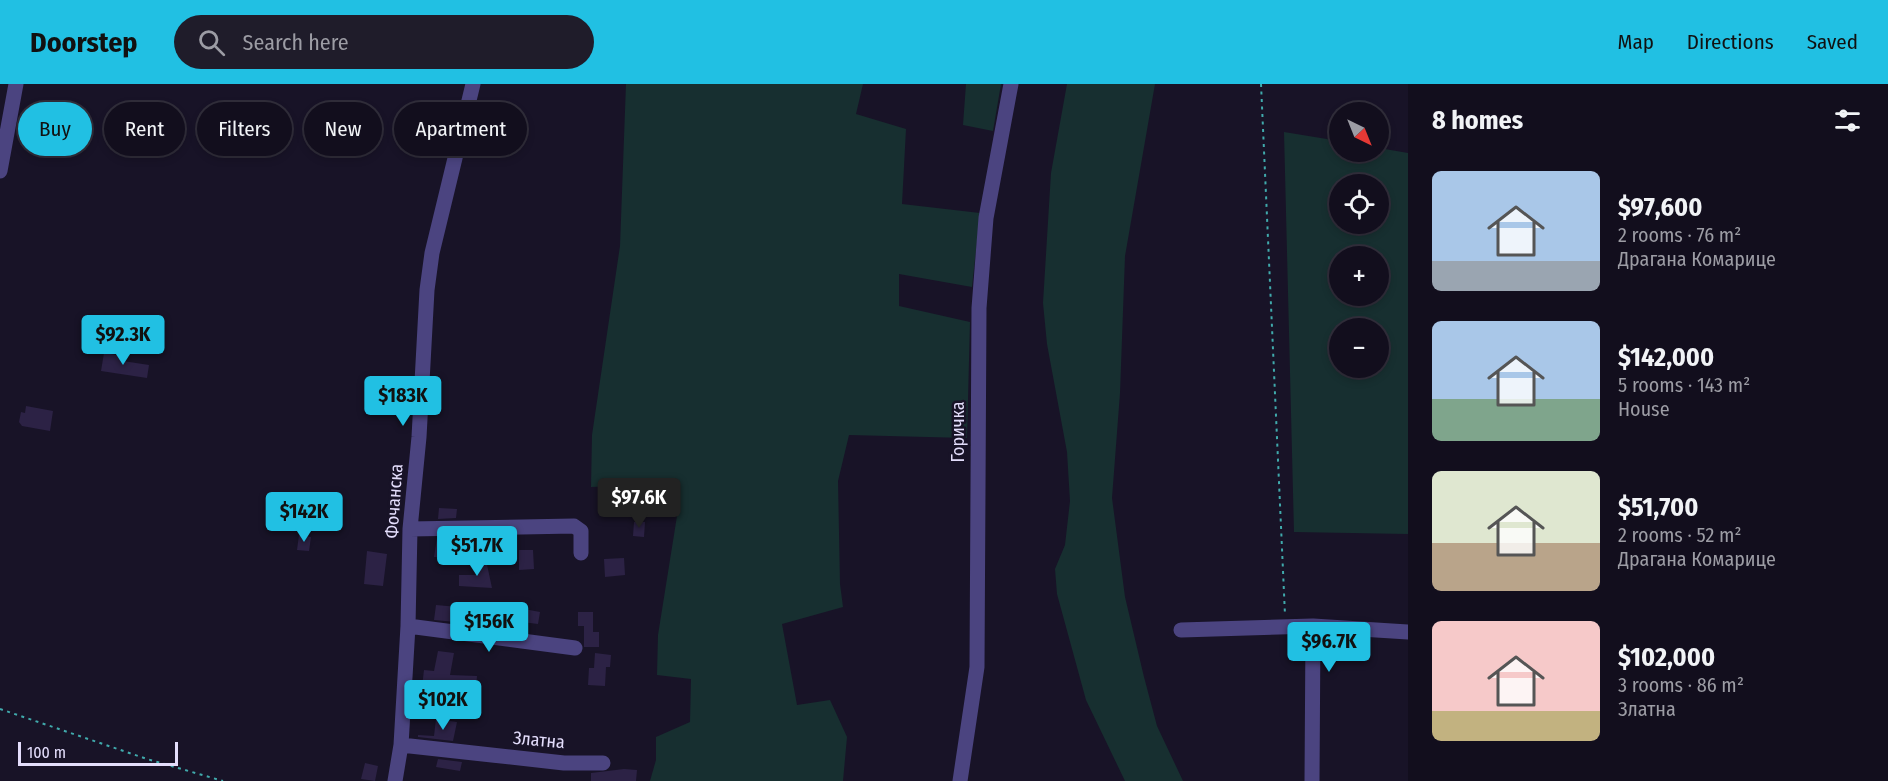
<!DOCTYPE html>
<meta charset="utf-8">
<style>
:root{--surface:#120e1d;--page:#1f1c2a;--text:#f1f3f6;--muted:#9c9ca4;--line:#312e3b;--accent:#21c0e3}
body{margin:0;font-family:"Fira Sans Condensed",sans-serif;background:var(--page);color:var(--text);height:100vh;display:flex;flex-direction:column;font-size:22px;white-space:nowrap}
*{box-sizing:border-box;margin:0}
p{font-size:20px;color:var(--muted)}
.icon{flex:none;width:33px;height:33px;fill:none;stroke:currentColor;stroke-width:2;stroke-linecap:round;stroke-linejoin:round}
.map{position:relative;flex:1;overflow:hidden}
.drawer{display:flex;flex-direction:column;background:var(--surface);width:480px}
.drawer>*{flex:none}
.top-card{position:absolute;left:18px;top:18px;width:570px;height:54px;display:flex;gap:12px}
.needle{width:39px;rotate:137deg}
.buttons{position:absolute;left:1329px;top:18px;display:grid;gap:12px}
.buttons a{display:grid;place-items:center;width:60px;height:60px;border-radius:50%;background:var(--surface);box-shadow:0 3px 9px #0003,0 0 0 2px var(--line);font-size:30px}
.scale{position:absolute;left:18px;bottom:15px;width:160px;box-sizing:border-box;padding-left:6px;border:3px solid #e3ddfb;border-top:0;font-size:16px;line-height:21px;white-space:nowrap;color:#e3ddfb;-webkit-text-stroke:4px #181327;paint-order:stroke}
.price{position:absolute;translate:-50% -51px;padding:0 14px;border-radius:6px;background:var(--accent);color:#111;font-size:20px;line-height:39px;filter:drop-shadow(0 2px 3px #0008)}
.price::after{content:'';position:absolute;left:50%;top:36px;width:18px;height:14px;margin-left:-9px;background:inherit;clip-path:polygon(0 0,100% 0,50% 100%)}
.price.selected{background:#222;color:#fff}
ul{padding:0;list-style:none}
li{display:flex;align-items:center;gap:18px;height:150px;padding:0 24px}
li span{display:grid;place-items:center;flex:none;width:168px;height:120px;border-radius:9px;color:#555}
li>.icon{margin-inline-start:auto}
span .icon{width:72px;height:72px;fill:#fffc;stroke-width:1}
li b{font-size:26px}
h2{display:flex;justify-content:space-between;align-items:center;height:72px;padding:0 24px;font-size:26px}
.pill{padding:0 21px;border-radius:27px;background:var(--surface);box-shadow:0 3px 9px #0003,0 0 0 2px var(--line);font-size:21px;line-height:54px}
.pill.selected{background:var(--accent);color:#111}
header{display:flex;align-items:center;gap:36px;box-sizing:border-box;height:84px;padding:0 30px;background:var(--accent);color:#111}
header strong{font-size:28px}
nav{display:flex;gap:33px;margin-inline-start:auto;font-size:21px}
.search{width:420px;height:54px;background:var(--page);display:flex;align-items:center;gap:15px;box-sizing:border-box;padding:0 21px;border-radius:33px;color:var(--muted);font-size:22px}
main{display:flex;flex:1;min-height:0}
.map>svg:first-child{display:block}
</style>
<header>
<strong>Doorstep</strong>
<div class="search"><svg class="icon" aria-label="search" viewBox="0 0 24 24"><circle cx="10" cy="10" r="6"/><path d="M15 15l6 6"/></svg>Search here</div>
<nav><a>Map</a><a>Directions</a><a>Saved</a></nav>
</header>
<main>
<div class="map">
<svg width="1408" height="697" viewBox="0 0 1408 697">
<rect width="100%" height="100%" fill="#181327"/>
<!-- green -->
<path fill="#172f30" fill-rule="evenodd" d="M626 0H863L856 30 906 45 902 120 980 129 972 203 899 190V222L970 238 967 354 849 351 838 397 840 500 843 523 782 540 797 621 830 616 847 653 843 697H650L656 676V653L690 638 691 595 657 591 658 551 677 432 634 425 621 402 591 403 592 351 620 162Z
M966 0H1001L993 47 963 41Z
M1067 0H1155L1125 172 1120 309 1112 414 1125 513 1144 593 1157 642 1183 697H1125L1086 616 1057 510 1055 485 1065 461 1070 417 1067 368 1047 260 1043 219 1051 89Z
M1284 48 1339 57 1340 68H1378L1379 64 1408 69V450L1294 448ZM1378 100V140H1340V100ZM1340 172H1378V212H1340ZM1340 244H1378V284H1340Z"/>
<!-- building -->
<path fill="#2c2245" d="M104 269 124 272 123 277 149 281 147 294 101 287Z
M26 322 53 327 50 347 22 342 19 338 21 328 25 329Z
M439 424 457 425 456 434 438 435Z
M634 438H645L644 453 633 452Z
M299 451 311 453 309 467 297 466Z
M437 454H450L448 474 434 473Z
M519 466H533L534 485 519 486Z
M367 467 387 470 383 502 364 500Z
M624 474 625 491 605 493 604 475Z
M486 476 492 504 459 502V491H477L476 478Z
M436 521 458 523 456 538 434 536Z
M524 525 540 528 538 540 522 538Z
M578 528H593V548H599V563H584V542H578Z
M438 567 454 569 450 591 477 592 476 604 422 603 424 586 434 587Z
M595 569 611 571 610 583H606L605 602 588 601 589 584H594Z
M436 635 457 638 453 657 418 653V651L434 652Z
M438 675 462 678 460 687 436 683Z
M365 679 378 682 375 697 361 695Z
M624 685 637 686 636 697H591V689Z"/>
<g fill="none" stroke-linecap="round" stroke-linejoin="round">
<!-- path -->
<path stroke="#40aaac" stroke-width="2" stroke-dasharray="3 4.5" stroke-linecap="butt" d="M1261 0 1285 531
M0 625 147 675 223 697"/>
<!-- minor -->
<path stroke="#4b4480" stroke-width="15" d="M0 87 16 0
M410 445 574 442 581 447V469
M408 542 575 564
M1181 546 1313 542
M401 661 564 679H603
M395 697 401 661 408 542 410 445 419 353 427 206 432 169 473 0
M960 697 977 583 979 224 986 134 1011 0
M1312 697 1313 542 1408 548"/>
</g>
<g text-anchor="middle" stroke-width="5" stroke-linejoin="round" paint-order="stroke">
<!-- street labels -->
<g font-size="18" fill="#e3ddfb" stroke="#181327">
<text transform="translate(958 348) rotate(-90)" y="6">Горичка</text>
<text transform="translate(394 417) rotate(-86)" y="6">Фочанска</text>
<text transform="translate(539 656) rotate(5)" y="6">Златна</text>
</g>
</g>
</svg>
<div class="buttons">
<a><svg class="needle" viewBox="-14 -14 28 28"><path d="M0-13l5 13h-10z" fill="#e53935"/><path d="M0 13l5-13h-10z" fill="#9c9ca4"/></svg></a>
<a><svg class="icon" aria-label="locate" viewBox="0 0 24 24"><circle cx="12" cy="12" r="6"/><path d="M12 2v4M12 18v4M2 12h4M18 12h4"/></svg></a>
<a>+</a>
<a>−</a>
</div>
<div class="scale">100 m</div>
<b class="price" style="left:123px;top:282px">$92.3K</b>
<b class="price" style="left:403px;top:343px">$183K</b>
<b class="price selected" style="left:639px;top:445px">$97.6K</b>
<b class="price" style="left:304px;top:459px">$142K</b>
<b class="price" style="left:477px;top:493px">$51.7K</b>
<b class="price" style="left:489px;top:569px">$156K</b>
<b class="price" style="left:1329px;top:589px">$96.7K</b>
<b class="price" style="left:443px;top:647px">$102K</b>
<div class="top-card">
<a class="pill selected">Buy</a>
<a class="pill">Rent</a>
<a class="pill">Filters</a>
<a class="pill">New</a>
<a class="pill">Apartment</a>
</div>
</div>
<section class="drawer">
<h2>8 homes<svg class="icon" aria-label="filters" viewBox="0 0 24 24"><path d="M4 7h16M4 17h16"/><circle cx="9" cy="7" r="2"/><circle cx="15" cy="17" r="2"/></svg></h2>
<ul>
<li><span style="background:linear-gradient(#a9c7e8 75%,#9aa5b1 0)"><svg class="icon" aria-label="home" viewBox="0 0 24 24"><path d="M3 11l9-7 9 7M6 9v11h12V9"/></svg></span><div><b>$97,600</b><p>2 rooms · 76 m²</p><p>Драгана Комарице</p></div></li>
<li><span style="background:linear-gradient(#a9c7e8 65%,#7fa58c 0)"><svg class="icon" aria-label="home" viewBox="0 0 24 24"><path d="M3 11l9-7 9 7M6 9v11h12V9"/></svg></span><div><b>$142,000</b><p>5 rooms · 143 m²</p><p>House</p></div></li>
<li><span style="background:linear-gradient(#dfe7d0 60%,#b9a48a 0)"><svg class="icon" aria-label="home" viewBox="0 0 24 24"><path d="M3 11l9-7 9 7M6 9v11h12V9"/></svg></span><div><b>$51,700</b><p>2 rooms · 52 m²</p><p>Драгана Комарице</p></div></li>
<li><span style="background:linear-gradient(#f6c9c9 75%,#c2b280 0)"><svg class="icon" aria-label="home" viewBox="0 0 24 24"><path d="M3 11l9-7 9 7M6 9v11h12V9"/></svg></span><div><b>$102,000</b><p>3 rooms · 86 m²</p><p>Златна</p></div></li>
</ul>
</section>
</main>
